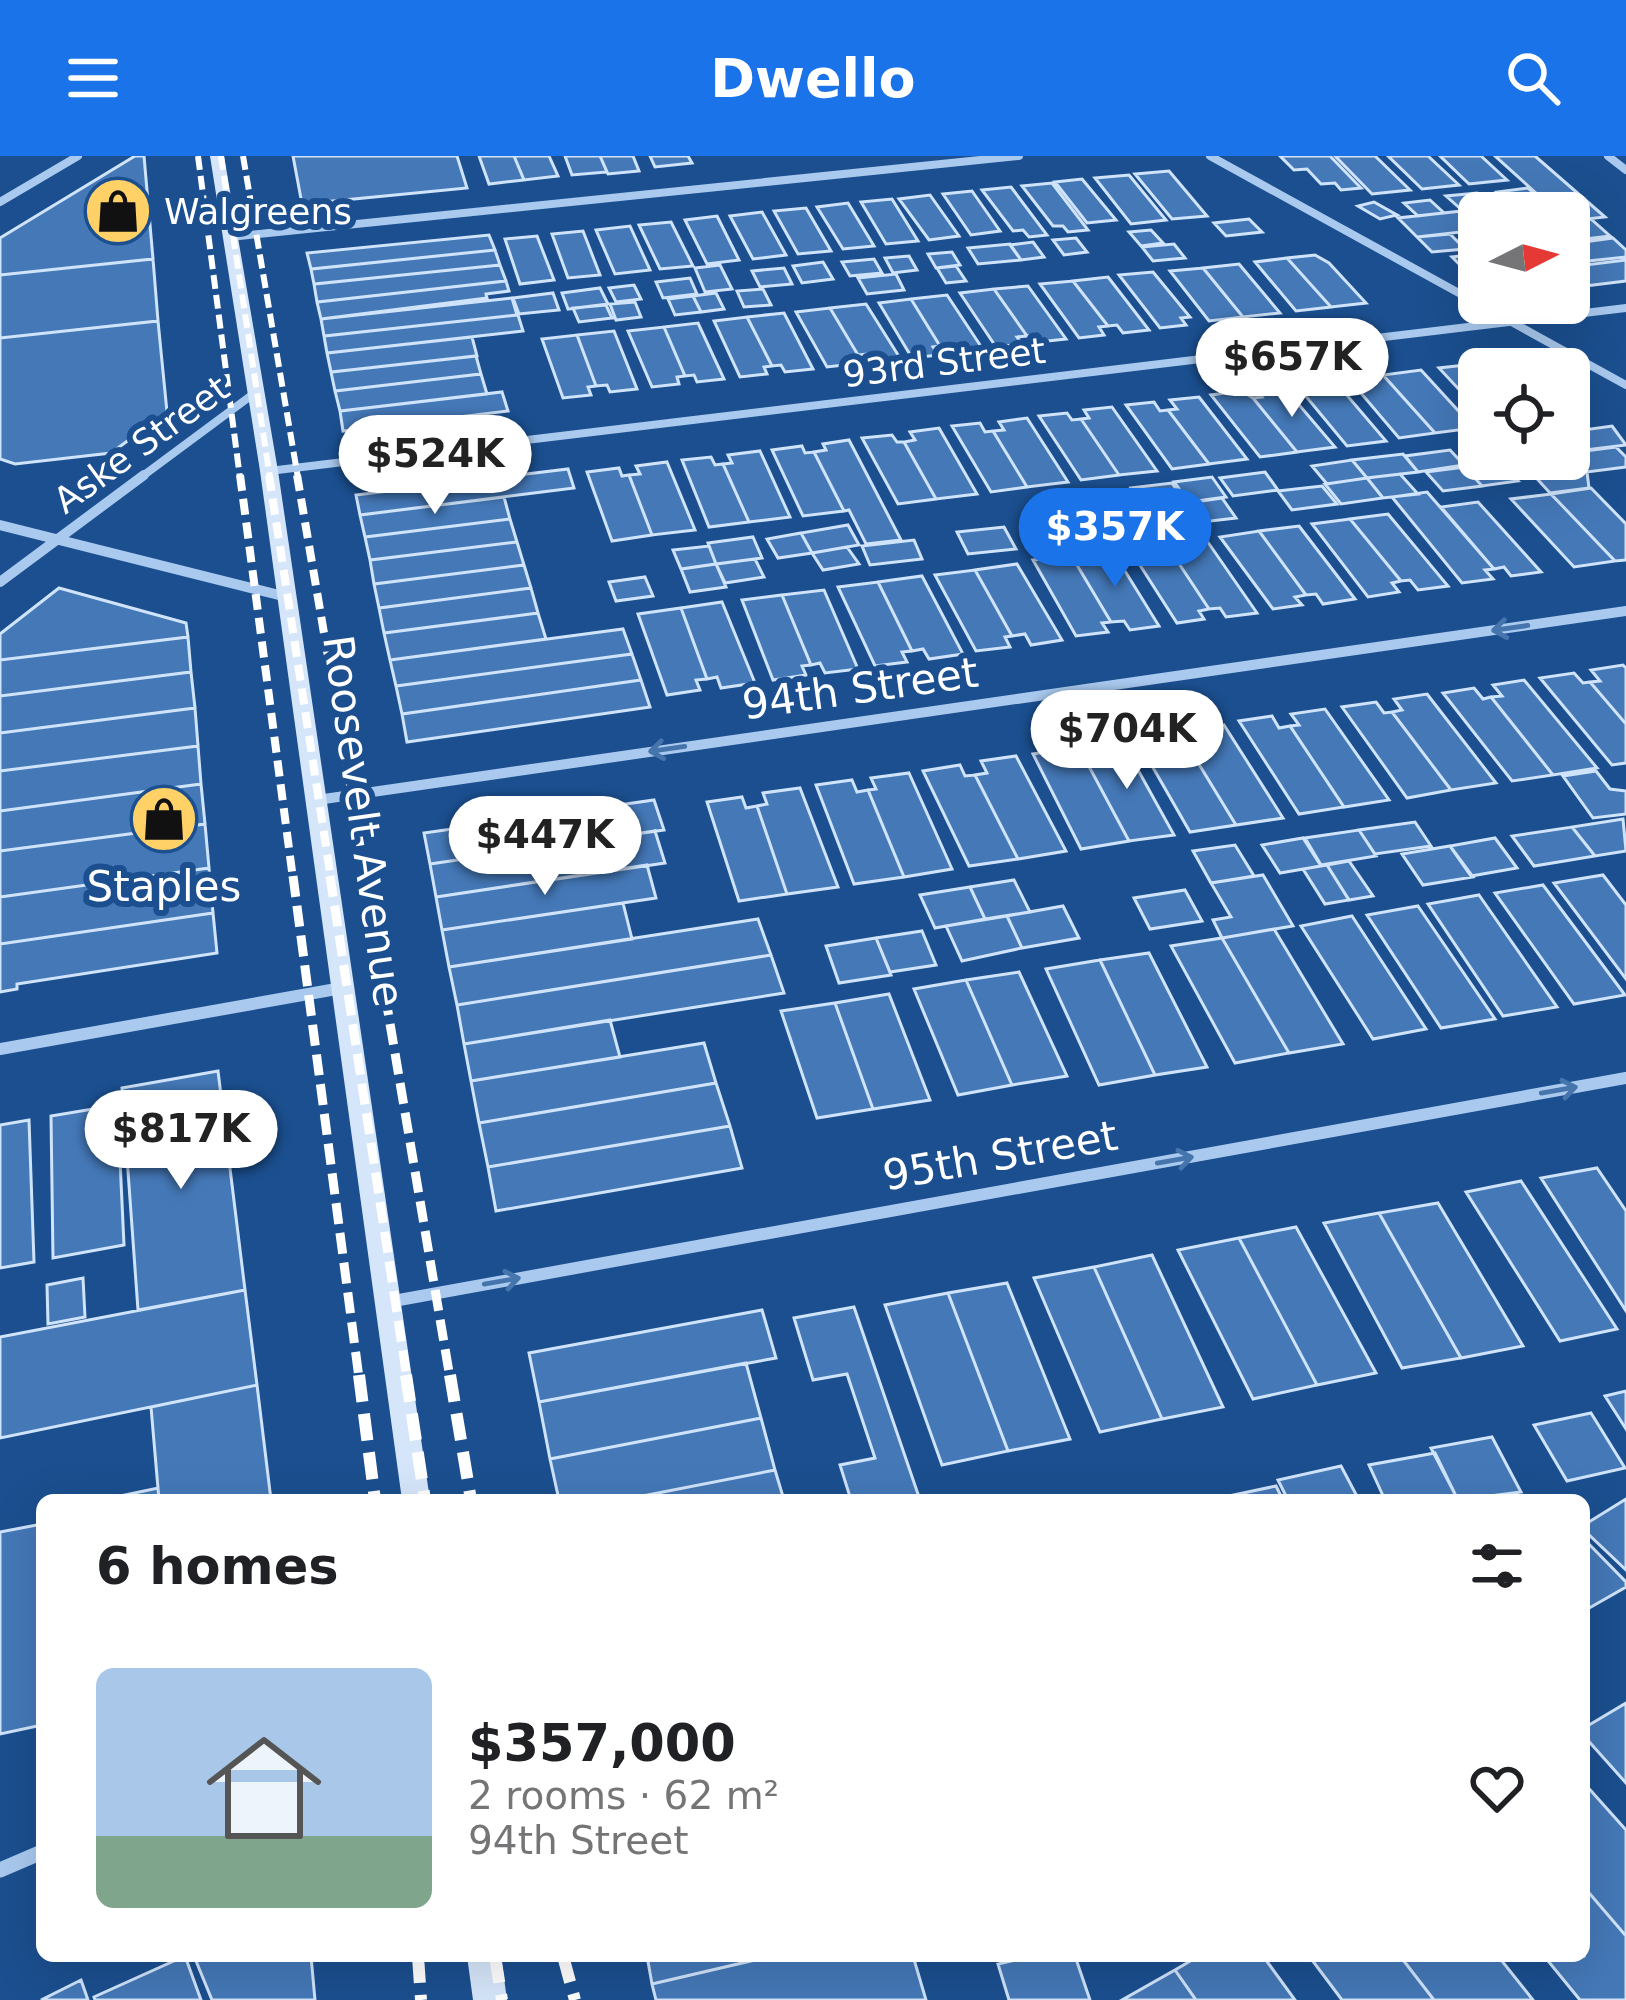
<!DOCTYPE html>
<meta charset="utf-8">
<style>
:root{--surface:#fff;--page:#f6f6f6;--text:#202124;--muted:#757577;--line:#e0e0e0;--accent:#1a73e8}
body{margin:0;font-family:"DejaVu Sans",sans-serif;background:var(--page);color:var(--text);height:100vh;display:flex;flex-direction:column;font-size:45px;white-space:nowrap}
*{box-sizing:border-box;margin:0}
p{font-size:39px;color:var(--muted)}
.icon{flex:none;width:66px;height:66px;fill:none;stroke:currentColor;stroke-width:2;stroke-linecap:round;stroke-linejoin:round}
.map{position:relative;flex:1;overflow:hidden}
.sheet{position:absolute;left:36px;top:1338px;width:1554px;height:468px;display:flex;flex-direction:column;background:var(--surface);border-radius:18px;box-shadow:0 12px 48px #0002}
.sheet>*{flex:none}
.needle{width:78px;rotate:84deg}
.buttons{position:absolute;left:1458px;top:36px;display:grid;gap:24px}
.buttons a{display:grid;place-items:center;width:132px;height:132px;border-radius:18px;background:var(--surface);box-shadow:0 12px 48px #0002;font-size:60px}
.price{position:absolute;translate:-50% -102px;padding:0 27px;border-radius:42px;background:#fff;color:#222;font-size:39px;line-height:78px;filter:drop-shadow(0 3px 6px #0008)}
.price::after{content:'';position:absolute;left:50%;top:72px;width:36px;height:27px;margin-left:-18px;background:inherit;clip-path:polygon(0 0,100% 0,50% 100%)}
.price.current{background:var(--accent);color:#fff}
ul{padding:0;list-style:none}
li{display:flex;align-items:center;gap:36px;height:300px;padding:0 60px}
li+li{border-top:3px solid var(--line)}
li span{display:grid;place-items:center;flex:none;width:336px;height:240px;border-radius:18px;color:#555}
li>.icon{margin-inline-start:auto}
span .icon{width:144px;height:144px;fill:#fffc;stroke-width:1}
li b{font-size:51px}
h2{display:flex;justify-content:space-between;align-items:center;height:144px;padding:0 60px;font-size:51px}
header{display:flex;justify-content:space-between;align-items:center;height:156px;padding:0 60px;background:var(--accent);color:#fff;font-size:54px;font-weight:800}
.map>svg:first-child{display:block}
</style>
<header><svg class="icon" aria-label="menu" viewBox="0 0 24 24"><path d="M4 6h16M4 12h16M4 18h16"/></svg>Dwello<svg class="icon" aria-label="search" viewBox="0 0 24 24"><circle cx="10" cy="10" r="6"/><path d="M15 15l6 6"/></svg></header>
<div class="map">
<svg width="1626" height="1844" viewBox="0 0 1626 1844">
<rect width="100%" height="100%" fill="#1b4f8f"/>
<!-- building -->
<path fill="#4478b7" stroke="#cfe3fa" stroke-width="3" d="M135 0H144L153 103 0 119V82Z
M293 0H457L467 32 302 48Z
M479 0H514L524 24 489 28Z
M514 0H549L558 20 524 24Z
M565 0H600L607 16 572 19Z
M600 0H633L639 15 608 18Z
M650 0H688L692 7 655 11Z
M1280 0H1330L1361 32 1341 34 1335 27 1321 28 1307 13 1294 14Z
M1335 0H1375L1410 34 1372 38Z
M1388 0H1428L1459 29 1422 33Z
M1440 0H1481L1507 24 1469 28Z
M1495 0H1535L1605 61 1569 65V57H1558Z
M1169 15 1207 60 1172 63 1135 18Z
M1129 19 1166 64 1131 68 1095 22Z
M1082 23 1116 64 1087 67 1055 26Z
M1052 27 1088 74 1068 76 1063 70H1053L1022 30Z
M1011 31 1047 79 1029 81 1023 74 1013 75 982 34Z
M1528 32 1544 46 1512 50 1497 36Z
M972 35 1000 75 971 79 943 38Z
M1477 37 1493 52 1463 55 1446 40Z
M930 39 959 80 929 84 899 43Z
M892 43 918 85 886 88 861 46Z
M1430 44 1444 57 1418 60 1404 47Z
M1374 46 1397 59 1380 63 1358 50Z
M1544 46 1556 57H1479V74L1417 81 1398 62Z
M848 47 874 90 843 93 817 51Z
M806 52 831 95 798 98 774 55Z
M762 56 786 99 753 103 730 60Z
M717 60 739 104 707 108 685 64Z
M1249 63 1262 76 1226 80 1214 67Z
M1591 63 1610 80 1569 85V66Z
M671 66 693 110 660 113 639 69Z
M630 70 650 114 615 118 596 74Z
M1151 74 1163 87 1141 90 1129 76Z
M583 75 600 119 568 122 552 78Z
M1450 78 1465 93 1432 96 1417 81Z
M489 79 495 94 311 113 307 97Z
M537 80 554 124 520 128 505 83Z
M1076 82 1087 96 1064 99 1053 84Z
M1613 82 1626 94V101L1569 107V88Z
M1033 86 1044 101 1021 104 1010 89Z
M1010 88 1021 104 978 108 968 92Z
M1174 88 1185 102 1153 105 1142 91Z
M495 94 500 109 314 128 311 113Z
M952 96 960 109 936 112 928 98Z
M1479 98V115L1467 116 1452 101Z
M1315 99 1329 107 1366 147 1331 151 1287 102Z
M909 100 917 114 893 117 885 102Z
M1287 102 1331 151 1296 155 1255 106Z
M153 103 158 165 0 182V119Z
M874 103 882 117 850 120 842 106Z
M1626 104V125L1569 132V111Z
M823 106 833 123 802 127 793 110Z
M1239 108 1280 157 1243 161 1203 112Z
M500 109 506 125 317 146 314 128Z
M720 109 732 133 705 136 695 112Z
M956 110 966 125 946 127 937 112Z
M784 112 792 128 760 131 752 115Z
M1203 112 1243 161 1209 165 1170 115Z
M1153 116 1190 161 1181 162 1186 169 1160 172 1119 119Z
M896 118 904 134 867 138 858 122Z
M1108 121 1149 174 1123 177 1117 169 1108 170 1073 125Z
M690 122 697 138 663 142 656 126Z
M506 125 509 135 486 138 487 142 321 163 317 146Z
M1073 125 1108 170 1099 171 1104 179 1079 182 1040 128Z
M634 129 641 143 616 146 609 132Z
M1028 130 1066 183 1039 186 1034 179 1027 180 994 133Z
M600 132 608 148 568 153 562 137Z
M763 133 771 149 744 151 737 135Z
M994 133 1027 180 1017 181 1022 188 996 191 960 137Z
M553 137 559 154 519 158 513 142Z
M716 137 724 153 701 156 693 140Z
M947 139 982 192 956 195 951 188 940 190 911 143Z
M693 140 701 156 675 159 668 143Z
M512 142 517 159 324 180 321 163Z
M911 143 940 190 933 191 938 199 912 202 879 147Z
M635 146 641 161 616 164 610 148Z
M866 148 900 202 872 206 867 198 858 199 830 152Z
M606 149 612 162 579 166 573 152Z
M830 152 858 199 849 200 853 208 827 211 796 156Z
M784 157 813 213 785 216 781 209 772 210 747 161Z
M518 159 523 175 327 197 324 180Z
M747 161 772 210 764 211 767 218 740 221 714 165Z
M158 165 167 256 111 297 15 308 0 303V182Z
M698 167 724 223 697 226 694 219 685 220 664 171Z
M664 171 685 220 677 221 679 228 652 231 628 175Z
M614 175 637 233 610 236 607 229 596 230 577 179Z
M577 179 596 230 588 231 591 239 563 242 542 183Z
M472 181 477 200 331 216 327 197Z
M476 200 481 218 335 235 331 216Z
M1474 208 1479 213V255L1439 212Z
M1421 214 1474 272 1435 277 1383 219Z
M481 218 487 238 340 255 335 235Z
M1383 219 1435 277 1399 282 1349 223Z
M1283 230 1335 291 1297 296 1253 242 1262 241 1256 233Z
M1316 230 1320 234 1340 231 1386 285 1347 290 1299 232Z
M1241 235 1253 242 1297 296 1260 301 1211 239Z
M502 236 508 255 343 275 340 255Z
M1199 241 1247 303 1209 308 1168 254 1177 253 1170 244Z
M1154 246 1160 255 1168 254 1209 308 1172 313 1126 249Z
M1112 251 1157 315 1119 319 1081 263 1089 262 1084 254Z
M1067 257 1072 264 1081 263 1119 319 1081 324 1039 260Z
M1027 262 1068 326 1027 331 993 275 1004 274 999 266Z
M980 267 985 276 993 275 1027 331 991 336 952 270Z
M1612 270 1626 289 1569 296V276Z
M939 272 977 338 936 343 904 286 915 284 910 276Z
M892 279 897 286H904L936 343 898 348 862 282Z
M849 284 901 384 866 388 849 354 844 355 814 296 826 294 823 288Z
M802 290 805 297 814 296 844 355 803 360 772 294Z
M1616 291 1626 301V311L1587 316 1569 297Z
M1450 294 1464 309 1418 316 1405 300Z
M760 295 790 361 749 366 723 308 732 307 728 299Z
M1569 297 1587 316 1589 332 1550 337 1519 303H1569Z
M1403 298 1418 316 1367 322 1352 304Z
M711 301 715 309 723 308 749 366 709 371 682 304Z
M1517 303 1525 313 1509 315 1518 325 1482 330 1465 311Z
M1352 304 1367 322 1327 328 1312 310Z
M667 306 695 374 652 379 629 319 640 318 636 310Z
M1465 311 1482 330 1443 335 1426 316Z
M619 312 622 320 629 319 652 379 612 385 587 316Z
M568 313 574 332 360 359 356 339Z
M1265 316 1278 334 1233 340 1220 322Z
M1400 318 1418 338 1383 342 1367 322Z
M1212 321 1226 341 1189 346 1174 326Z
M1367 322 1383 342 1341 348 1325 328Z
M1172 327 1185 347 1144 352 1131 332Z
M1322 330 1337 348 1292 354 1278 335Z
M1591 332 1626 368V404L1615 405 1551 338Z
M1127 334 1139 352 1095 358 1083 340Z
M1427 336 1494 413 1485 414 1493 423 1462 427 1392 341Z
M1551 338 1615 405 1574 411 1511 343Z
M504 341 510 363 365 381 360 359Z
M1222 342 1236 362 1202 366 1188 347Z
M1478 346 1541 416 1511 420 1504 411 1494 413 1441 351Z
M1188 349 1199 365 1165 369 1155 353Z
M1146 356 1156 373 1107 379 1097 362Z
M1388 358 1448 430 1418 434 1410 424 1401 425 1350 363Z
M510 363 517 386 370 404 365 381Z
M1350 363 1401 425 1392 427 1399 436 1368 441 1312 368Z
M848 369 859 389 812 397 801 377Z
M1299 370 1355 443 1323 448 1316 438 1306 439 1259 375Z
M1004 371 1016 393 968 398 957 376Z
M1259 375 1306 439 1295 441 1302 449 1273 453 1220 381Z
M801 377 812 397 778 402 767 383Z
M753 381 762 402 716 408 708 387Z
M1205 382 1257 457 1226 461 1220 452 1209 453 1166 388Z
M914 384 922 403 870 409 862 390Z
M517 386 524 409 374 428 370 404Z
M1166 388 1209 453 1199 455 1204 463 1177 467 1129 392Z
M709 390 716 408 681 413 673 394Z
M847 391 859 408 823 414 812 397Z
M1112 394 1159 470 1130 474 1124 465 1111 466 1071 399Z
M1071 399 1111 466 1102 467 1108 476 1076 480 1033 404Z
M755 403 764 421 725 427 716 408Z
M716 408 726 431 690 436 681 413Z
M1017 408 1062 484 1031 489 1025 478 1012 480 975 414Z
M524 409 531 432 379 452 374 428Z
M975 414 1012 480 1005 481 1010 491 976 495 935 419Z
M922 420 963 498 929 503 923 493 912 495 878 426Z
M645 421 653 440 616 445 609 426Z
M878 426 912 495 902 496 907 506 875 510 838 431Z
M59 432 186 467 188 481 0 504V478Z
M531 432 538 457 384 477 379 452Z
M824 434 858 513 825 517 820 507 811 509 782 439Z
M782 439 811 509 802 510 806 519 773 524 742 444Z
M722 446 755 527 721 532 717 521 707 523 681 452Z
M681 452 707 523 696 524 700 534 667 539 638 458Z
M538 457 546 483 390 504 384 477Z
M623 473 632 498 396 530 390 504Z
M188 481 191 516 0 540V504Z
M632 498 641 524 402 558 396 530Z
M1623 509 1626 512V568L1590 526 1600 525 1591 514Z
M191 516 195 552 0 577V540Z
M1574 517 1583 527 1590 526 1626 568V607L1612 609 1540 522Z
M641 524 650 551 407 586 402 558Z
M1524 524 1597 612 1553 619 1491 541 1502 540 1493 529Z
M1474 532 1483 543 1491 541 1553 619 1512 625 1443 537Z
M1427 538 1496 627 1451 634 1392 556 1402 554 1394 543Z
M1376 546 1384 557 1392 556 1451 634 1407 642 1342 551Z
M195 552 198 590 0 615V577Z
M1325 553 1389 644 1344 651 1290 570 1299 569 1291 558Z
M1272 560 1279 572 1290 570 1344 651 1299 658 1239 565Z
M1224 569 1283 662 1236 669 1186 587 1198 585 1191 574Z
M1170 577 1178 588 1186 587 1236 669 1190 676 1136 582Z
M1122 585 1174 679 1129 685 1085 603 1094 602 1087 589Z
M198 590 201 628 0 655V615Z
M1066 593 1072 605 1085 603 1129 685 1081 693 1033 598Z
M1016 600 1066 695 1018 703 975 619 987 617 981 605Z
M960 609 965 620 975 619 1018 703 969 710 923 615Z
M1596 615 1610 633 1626 635V658L1593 662 1563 620Z
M909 617 952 713 904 721 868 634 876 633 871 622Z
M852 624 857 636 868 634 904 721 854 728 816 629Z
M201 628 205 668 0 695V655Z
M800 632 838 731 787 738 757 650 767 648 763 637Z
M742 641 746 652 757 650 787 738 739 745 707 646Z
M654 644 664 674 607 682 598 652Z
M598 652 607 682 430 708 424 677Z
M1623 663 1626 695 1595 700 1572 671Z
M1415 666 1431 690 1375 698 1359 674Z
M205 668 209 712 0 741V695Z
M1572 671 1595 700 1534 710 1512 680Z
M1359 674 1376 700 1321 709 1305 682Z
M655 675 665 707 436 741 430 708Z
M1303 682 1321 710 1280 717 1262 689Z
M1495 682 1517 712 1471 720 1450 690Z
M1235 689 1254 720 1211 727 1193 695Z
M1450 690 1473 721 1423 729 1402 698Z
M1349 705 1373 740 1349 744 1327 709Z
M647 709 656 742 442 774 436 741Z
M1327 709 1349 744 1325 748 1303 713Z
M209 712 213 757 0 788V741Z
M1263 719 1293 770 1222 782 1213 764 1231 761 1211 727Z
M1603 719 1626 749V823L1554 727Z
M1014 724 1030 756 985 763 970 731Z
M1543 729 1625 839 1574 848 1495 737Z
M970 731 985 763 935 772 920 739Z
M1185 734 1202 765 1150 773 1134 742Z
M1479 739 1557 851 1503 860 1428 748Z
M623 747 632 783 449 811 442 774Z
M1063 750 1079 782 1022 792 1007 760Z
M1418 750 1495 863 1441 872 1367 759Z
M213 757 217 797 17 828V833L0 836V788Z
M1007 760 1022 792 962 805 946 770Z
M1352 760 1426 873 1373 883 1301 770Z
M758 763 771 799 457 849 449 811Z
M1274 773 1343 888 1289 897 1222 782Z
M922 775 936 809 890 816 876 782Z
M876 782 891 819 839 827 826 790Z
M1222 782 1289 897 1235 907 1171 790Z
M1149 797 1207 911 1155 919 1100 804Z
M771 799 784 837 464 888 457 849Z
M1100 804 1155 919 1099 929 1046 813Z
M1019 816 1067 920 1012 929 966 824Z
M966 824 1012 929 958 939 914 833Z
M889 838 930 944 873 953 835 847Z
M835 847 873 953 817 962 781 855Z
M610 864 620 901 471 925 464 888Z
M704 887 716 927 479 967 471 925Z
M218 915 245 1134 138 1154 122 932Z
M716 927 730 970 488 1011 479 967Z
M111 950 112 963 118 962 124 1089 53 1102 51 960Z
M29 964 34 1106 0 1112V969Z
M730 970 742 1012 496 1055 488 1011Z
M1597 1012 1626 1055V1155L1541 1022Z
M1521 1025 1617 1173 1560 1185 1466 1036Z
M1438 1047 1523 1190 1461 1202 1379 1057Z
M1379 1057 1461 1202 1402 1212 1324 1067Z
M1296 1071 1376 1217 1317 1229 1239 1082Z
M1239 1082 1317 1229 1253 1243 1178 1094Z
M1152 1099 1223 1251 1162 1263 1094 1111Z
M1094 1111 1162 1263 1100 1276 1034 1122Z
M83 1122 85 1161 48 1168 47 1129Z
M1007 1127 1070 1283 1008 1295 948 1137Z
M245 1134 257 1229 0 1282V1181Z
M948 1137 1008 1295 942 1309 885 1149Z
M854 1151 920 1344H851L840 1309 875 1302 847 1218 813 1224 794 1162Z
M762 1154 776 1202 539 1246 529 1197Z
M746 1207 761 1262 550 1303 539 1246Z
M257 1229 271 1344H159L151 1251Z
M1626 1235V1273L1605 1240Z
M1591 1257 1625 1312 1567 1325 1534 1269Z
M761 1262 775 1314 622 1344H559L550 1303Z
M1492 1281 1521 1336 1458 1344 1431 1292Z
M1435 1297 1458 1344H1385L1369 1309Z
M1341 1310 1359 1344H1288L1278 1324Z
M775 1314 784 1344H622Z
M1276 1330 1283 1344H1210Z
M158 1332 159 1344H101Z
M1626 1343V1414L1584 1374V1369Z
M42 1368V1569L0 1578V1376Z
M1584 1383 1626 1426V1431L1584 1455Z
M1626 1547V1627L1584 1580V1572Z
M1584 1627 1626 1674V1780L1584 1731Z
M1584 1731 1626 1780V1844H1580L1544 1800H1584Z
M185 1800 201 1844H95L94 1841Z
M194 1800H311L315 1844H212Z
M647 1800H772L652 1828Z
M772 1800H913L926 1844H656L652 1828Z
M1033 1800H1075L1090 1844H1009L998 1808Z
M1199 1800H1263L1295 1844H1196L1175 1814Z
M1309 1800H1400L1434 1844H1342Z
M1400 1800H1498L1533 1844H1434Z
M1175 1814 1196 1844H1122Z
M81 1824 88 1844H41Z"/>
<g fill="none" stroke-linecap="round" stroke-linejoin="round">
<!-- street-far3 -->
<path stroke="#a9c9ee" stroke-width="8" d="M1210 0 1626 229
M1608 0 1626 14
M0 46 78 0
M230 81 1019 0
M269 315 1626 152
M140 322 256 236"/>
<!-- street-far2 -->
<path stroke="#a9c9ee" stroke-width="10" d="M0 369 287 441
M0 426 144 319
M317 644 1626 455"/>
<!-- street-far1 -->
<path stroke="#a9c9ee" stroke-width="12" d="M0 893 342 832
M388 1146 1626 922"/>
<!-- street -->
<path stroke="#a9c9ee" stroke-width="15" d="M0 1714 42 1696"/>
<!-- secondary -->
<path fill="#d6e6fa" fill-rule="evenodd" d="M210 0H224L278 315 430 1344H402L260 315Z
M467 1800H501L507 1844H473Z"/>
<!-- rail-far3 -->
<path stroke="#fff" stroke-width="6" stroke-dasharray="14 6" stroke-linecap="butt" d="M198 0 240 322
M221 0 270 322
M243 0 298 322"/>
<!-- rail-far2 -->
<path stroke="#fff" stroke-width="8" stroke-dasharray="16 8" stroke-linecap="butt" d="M240 319 293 723
M269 319 331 723
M297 319 366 723"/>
<!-- rail-far1 -->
<path stroke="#fff" stroke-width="9" stroke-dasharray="21 9" stroke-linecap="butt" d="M293 720 359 1222
M330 720 407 1222
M365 720 450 1222"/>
<!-- rail -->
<path stroke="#fff" stroke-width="12" stroke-dasharray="27 12" stroke-linecap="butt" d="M359 1219 375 1344
M406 1219 425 1344
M450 1219 471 1344
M418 1800 421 1844
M495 1800 502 1844
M563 1800 575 1844"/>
</g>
<!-- one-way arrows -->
<defs><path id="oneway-shaft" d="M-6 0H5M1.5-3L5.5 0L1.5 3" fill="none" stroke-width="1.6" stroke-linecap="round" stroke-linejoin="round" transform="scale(3)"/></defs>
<g stroke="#4674ac">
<use href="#oneway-shaft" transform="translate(1510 472) rotate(172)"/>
<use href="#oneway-shaft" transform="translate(667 593) rotate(172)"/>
<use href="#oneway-shaft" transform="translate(1559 934) rotate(-10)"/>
<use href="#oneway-shaft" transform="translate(1175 1004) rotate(-10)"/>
<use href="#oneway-shaft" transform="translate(502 1125) rotate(-10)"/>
</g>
<!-- icons -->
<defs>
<symbol id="shop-disc" viewBox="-11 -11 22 22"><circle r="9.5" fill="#ffd166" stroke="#1b4f8f"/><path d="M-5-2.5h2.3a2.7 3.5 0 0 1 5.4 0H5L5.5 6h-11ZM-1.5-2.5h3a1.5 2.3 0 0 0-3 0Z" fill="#111"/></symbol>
</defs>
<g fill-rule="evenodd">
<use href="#shop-disc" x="80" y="17" width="76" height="76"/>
<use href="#shop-disc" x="126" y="625" width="76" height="76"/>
</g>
<g text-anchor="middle" stroke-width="12" stroke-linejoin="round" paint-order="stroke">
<!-- far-poi labels -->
<g font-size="36" fill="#fff" stroke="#1b4f8f" text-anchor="start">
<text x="164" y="68">Walgreens</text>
</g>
<!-- far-street labels -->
<g font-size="36" fill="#fff" stroke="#1b4f8f">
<text transform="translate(944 206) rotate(-7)" y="13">93rd Street</text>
<text transform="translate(141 288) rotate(-36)" y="13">Aske Street</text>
</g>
<!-- street labels -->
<g font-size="42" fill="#fff" stroke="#1b4f8f">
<text transform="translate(860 532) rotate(-8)" y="15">94th Street</text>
<text transform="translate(364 665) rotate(82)" y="15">Roosevelt Avenue</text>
<text transform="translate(1000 999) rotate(-10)" y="15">95th Street</text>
</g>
<!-- poi labels -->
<g font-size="42" fill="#fff" stroke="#1b4f8f">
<text x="164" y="745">Staples</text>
</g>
</g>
</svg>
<div class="buttons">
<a><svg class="needle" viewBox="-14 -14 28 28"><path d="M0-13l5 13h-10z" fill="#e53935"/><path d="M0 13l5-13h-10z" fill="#757577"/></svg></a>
<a><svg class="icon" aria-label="locate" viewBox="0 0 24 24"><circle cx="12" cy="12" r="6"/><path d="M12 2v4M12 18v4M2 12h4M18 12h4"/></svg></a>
</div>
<b class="price" style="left:1292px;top:264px">$657K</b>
<b class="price" style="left:435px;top:361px">$524K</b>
<b class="price current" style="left:1115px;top:434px">$357K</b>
<b class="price" style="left:1127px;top:636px">$704K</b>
<b class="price" style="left:545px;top:742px">$447K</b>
<b class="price" style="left:181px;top:1036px">$817K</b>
<section class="sheet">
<h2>6 homes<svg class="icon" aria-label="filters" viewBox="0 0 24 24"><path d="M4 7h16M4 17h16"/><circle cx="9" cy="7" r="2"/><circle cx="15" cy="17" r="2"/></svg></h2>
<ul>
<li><span style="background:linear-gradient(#a9c7e8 70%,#7fa58c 0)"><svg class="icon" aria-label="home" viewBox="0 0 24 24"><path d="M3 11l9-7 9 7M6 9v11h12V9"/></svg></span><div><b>$357,000</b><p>2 rooms · 62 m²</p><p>94th Street</p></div><svg class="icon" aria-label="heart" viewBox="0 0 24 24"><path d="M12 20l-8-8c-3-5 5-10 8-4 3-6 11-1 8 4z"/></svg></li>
</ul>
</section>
</div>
